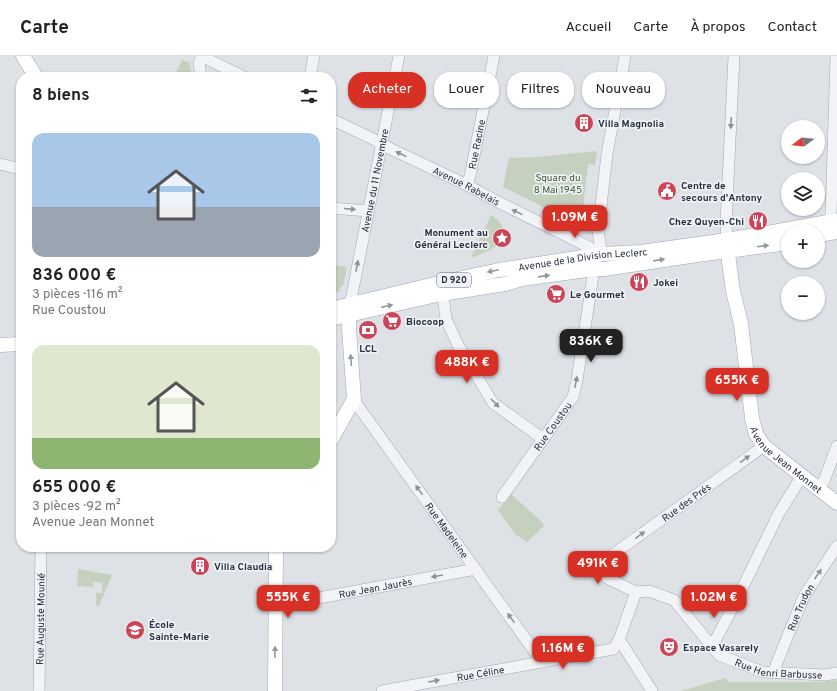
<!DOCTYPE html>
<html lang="fr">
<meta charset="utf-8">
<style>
:root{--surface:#fff;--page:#f6f6f6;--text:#222;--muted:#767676;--line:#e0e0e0;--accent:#d93025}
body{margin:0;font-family:Overpass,sans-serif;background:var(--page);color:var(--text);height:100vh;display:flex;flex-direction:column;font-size:15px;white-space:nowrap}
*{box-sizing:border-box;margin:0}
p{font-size:13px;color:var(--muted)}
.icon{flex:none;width:22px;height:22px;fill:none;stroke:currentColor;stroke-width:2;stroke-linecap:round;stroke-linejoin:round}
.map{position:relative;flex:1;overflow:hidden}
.side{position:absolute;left:16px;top:16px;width:320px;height:480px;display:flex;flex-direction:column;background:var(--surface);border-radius:16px;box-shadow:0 1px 3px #0004}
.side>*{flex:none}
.top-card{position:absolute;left:348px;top:16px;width:380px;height:36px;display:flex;gap:8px}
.needle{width:26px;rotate:254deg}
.controls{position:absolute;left:781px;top:64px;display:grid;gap:8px}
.controls a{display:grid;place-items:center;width:44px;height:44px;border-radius:50%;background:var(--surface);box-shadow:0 1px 3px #0004;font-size:20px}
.price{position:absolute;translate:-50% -34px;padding:0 9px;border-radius:8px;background:var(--accent);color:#fff;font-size:13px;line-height:26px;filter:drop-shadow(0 1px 2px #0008)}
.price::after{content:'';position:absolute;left:50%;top:24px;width:12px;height:9px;margin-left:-6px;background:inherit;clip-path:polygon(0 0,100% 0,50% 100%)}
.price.active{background:#222;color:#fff}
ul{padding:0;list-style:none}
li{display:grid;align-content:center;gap:8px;height:212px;padding:0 16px}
li span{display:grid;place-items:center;height:124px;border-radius:12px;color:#555}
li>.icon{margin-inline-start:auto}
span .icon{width:72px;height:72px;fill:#fffc;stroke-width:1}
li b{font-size:17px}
h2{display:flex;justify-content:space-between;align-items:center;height:48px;padding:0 16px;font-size:17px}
.pill{padding:0 14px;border-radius:16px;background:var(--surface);box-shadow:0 1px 3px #0004;font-size:14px;line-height:36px}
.pill.active{background:var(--accent);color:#fff}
header{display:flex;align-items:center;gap:24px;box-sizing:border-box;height:56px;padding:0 20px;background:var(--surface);border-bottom:1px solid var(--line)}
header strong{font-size:19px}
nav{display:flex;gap:22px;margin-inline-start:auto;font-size:14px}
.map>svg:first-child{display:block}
</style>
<header>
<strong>Carte</strong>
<nav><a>Accueil</a><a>Carte</a><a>À propos</a><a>Contact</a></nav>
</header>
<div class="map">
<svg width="837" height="635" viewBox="0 0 837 635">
<rect width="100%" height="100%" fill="#dee2e7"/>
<!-- green -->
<path fill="#c4d1bf" d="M182 4 190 7 192 21H174Z
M597 95 595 109 588 108 582 161 570 164 503 131 509 102 536 101Z
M491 159C500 165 503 167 504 178L502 179 499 185 501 186C492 194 482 198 471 202Z
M331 208 347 211 343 230H341L340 235 331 239Z
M511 438 542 466 544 470 527 486 515 478 498 454Z
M78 513 112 519 99 550 96 549V537H102V527L93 526V531L77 530Z
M725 622 729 626H820L837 624V635H681Z"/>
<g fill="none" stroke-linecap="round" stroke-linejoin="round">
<defs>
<g id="minor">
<path d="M201 0 244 21"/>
<path d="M201 21 199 7 202 1"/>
<path d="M310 21 314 0"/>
<path id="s1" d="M331 63 373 83 391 93 467 129 500 147 573 183 602 198"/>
<path d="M0 108 21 113"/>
<path id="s2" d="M467 129 470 120 494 0"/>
<path d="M331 152 368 155"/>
<path d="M828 166 831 159 836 0"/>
<path d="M727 184 726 168 734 0"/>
<path d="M602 198 598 176 607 98 625 0"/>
<path d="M440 231 444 247 446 263 458 289 493 347 543 383"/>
<path id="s3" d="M350 249 399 0"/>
<path id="s4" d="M354 343 358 350 542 606"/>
<path id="s5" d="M764 390 608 502C602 509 602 515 607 522L636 536 649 535 674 544 719 599 763 616 825 619 837 617"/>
<path d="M818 433 824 425 837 390"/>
<path id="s6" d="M502 441 573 341 577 324 594 213 596 207"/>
<path id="s7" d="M275 550 476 513"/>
<path d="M619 584 624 591 652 635"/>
<path d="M710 587 716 583 733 551 779 457 802 420"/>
<path id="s8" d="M774 617 776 609 804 540 837 490"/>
<path id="s9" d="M39 635 41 491"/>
<path id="s10" d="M382 635 613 593 616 589 619 584 636 536"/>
</g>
<g id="major">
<path d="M23 0 36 21"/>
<path d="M818 179 837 176"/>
<path id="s11" d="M727 186 729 206 733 235 741 268 752 362 756 378 764 390 802 420 837 447"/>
<path id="s12" d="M331 253 439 227 499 214 602 198 641 196 727 184 828 166 837 165"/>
<path d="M331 263 441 238 505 228 522 223 594 213H604L697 199 788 187"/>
<path d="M0 289 21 288"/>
<path d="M331 384 354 343 349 273 350 251"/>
<path d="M275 635 276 491"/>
</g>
</defs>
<!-- minor casing -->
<use href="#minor" stroke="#a4a9b1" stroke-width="12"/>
<!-- major casing -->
<use href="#major" stroke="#9ea6b3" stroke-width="15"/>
<!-- minor -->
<use href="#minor" stroke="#f1f3f6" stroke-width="11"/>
<!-- major -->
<use href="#major" stroke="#fff" stroke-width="14"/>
</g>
<!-- one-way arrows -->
<defs><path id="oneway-solid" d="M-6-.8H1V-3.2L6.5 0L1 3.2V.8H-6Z"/></defs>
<g fill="#8c929a">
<use href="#oneway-solid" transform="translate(731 67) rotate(93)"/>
<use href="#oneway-solid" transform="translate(401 98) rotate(-154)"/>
<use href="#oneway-solid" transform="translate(350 153) rotate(5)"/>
<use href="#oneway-solid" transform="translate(517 156) rotate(-154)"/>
<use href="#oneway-solid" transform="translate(357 210) rotate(-79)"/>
<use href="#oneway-solid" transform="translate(576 326) rotate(-79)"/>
<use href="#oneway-solid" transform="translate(495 347) rotate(46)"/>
<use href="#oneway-solid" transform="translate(745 403) rotate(-36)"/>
<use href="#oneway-solid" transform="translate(419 434) rotate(-126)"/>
<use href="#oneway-solid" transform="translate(640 479) rotate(-36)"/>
<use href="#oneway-solid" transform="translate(818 518) rotate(-56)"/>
<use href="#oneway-solid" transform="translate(437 520) rotate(170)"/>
<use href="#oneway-solid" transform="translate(511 562) rotate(-126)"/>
<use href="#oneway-solid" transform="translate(434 625) rotate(-10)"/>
</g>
<g fill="#94989e">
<use href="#oneway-solid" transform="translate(763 190) rotate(-7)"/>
<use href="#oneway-solid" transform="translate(659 204) rotate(-8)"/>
<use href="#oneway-solid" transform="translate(493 215) rotate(168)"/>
<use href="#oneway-solid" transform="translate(544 220) rotate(-8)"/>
<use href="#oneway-solid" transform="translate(387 250) rotate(-13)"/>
<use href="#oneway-solid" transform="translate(351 304) rotate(-94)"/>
<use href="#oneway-solid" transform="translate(275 596) rotate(-90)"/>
</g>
<!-- icons -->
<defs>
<symbol id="building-disc" viewBox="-11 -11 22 22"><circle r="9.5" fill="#cc4458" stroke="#eef1f5"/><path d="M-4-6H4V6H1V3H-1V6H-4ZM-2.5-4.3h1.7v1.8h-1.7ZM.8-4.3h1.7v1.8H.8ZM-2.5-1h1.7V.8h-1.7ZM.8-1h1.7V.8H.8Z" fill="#fff"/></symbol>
<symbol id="civic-disc" viewBox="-11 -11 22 22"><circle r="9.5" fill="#cc4458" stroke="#eef1f5"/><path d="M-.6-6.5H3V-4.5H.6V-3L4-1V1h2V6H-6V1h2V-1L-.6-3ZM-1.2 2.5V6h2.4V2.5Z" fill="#fff"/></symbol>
<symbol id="restaurant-disc" viewBox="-11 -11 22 22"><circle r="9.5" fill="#cc4458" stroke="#eef1f5"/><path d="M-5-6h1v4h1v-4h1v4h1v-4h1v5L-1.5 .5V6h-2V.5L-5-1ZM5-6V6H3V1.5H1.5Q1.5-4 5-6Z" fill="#fff"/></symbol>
<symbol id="sight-disc" viewBox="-11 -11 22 22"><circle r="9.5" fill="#cc4458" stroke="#eef1f5"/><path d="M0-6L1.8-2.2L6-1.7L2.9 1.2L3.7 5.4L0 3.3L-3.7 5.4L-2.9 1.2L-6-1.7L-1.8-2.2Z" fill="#fff"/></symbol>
<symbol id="supermarket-disc" viewBox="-11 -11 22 22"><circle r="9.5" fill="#cc4458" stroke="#eef1f5"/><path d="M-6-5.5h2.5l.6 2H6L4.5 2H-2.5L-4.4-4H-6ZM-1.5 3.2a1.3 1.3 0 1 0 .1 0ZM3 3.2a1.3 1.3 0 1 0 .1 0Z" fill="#fff"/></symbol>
<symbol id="bank-disc" viewBox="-11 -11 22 22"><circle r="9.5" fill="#cc4458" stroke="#eef1f5"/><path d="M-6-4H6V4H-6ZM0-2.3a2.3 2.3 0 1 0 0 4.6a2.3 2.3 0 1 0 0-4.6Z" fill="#fff"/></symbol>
<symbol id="school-disc" viewBox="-11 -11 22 22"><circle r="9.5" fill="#cc4458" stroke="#eef1f5"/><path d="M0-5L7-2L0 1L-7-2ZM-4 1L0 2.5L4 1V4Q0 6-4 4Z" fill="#fff"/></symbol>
<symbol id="theatre-disc" viewBox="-11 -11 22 22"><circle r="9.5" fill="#cc4458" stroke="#eef1f5"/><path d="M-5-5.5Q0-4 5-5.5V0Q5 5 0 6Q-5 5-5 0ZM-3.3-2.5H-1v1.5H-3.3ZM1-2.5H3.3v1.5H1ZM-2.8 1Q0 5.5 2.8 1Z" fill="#fff"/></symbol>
</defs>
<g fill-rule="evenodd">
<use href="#building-disc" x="573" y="56" width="22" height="22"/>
<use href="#civic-disc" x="656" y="124" width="22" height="22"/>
<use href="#restaurant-disc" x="747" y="154" width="22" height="22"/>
<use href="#sight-disc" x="491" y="171" width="22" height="22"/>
<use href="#restaurant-disc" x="628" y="215" width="22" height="22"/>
<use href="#supermarket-disc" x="545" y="227" width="22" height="22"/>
<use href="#supermarket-disc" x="381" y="254" width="22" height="22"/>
<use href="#bank-disc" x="357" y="263" width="22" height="22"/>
<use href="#building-disc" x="189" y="499" width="22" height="22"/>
<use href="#school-disc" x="124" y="563" width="22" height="22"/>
<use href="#theatre-disc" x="658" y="580" width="22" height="22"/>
</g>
<g text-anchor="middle" stroke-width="3.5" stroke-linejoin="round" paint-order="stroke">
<!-- shield labels -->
<rect fill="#eef1f5" stroke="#636a75" stroke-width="1" x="437" y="217" width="34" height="14" rx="3"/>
<g font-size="9" font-weight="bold" fill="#28303e">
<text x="454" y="227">D 920</text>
</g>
<!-- poi labels -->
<g font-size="10" font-weight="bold" fill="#28303e" stroke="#eef1f5" text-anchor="start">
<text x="598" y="71">Villa Magnolia</text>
<text x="681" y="133">Centre de<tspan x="681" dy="12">secours d'Antony</tspan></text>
<text x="744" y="169" text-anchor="end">Chez Quyen-Chi</text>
<text x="488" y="180" text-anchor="end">Monument au<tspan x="488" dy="12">Général Leclerc</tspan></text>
<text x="653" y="230">Jokei</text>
<text x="570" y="242">Le Gourmet</text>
<text x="406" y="269">Biocoop</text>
<text x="368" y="296" text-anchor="middle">LCL</text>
<text x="214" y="514">Villa Claudia</text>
<text x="149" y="572">École<tspan x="149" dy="12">Sainte-Marie</tspan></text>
<text x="683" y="595">Espace Vasarely</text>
</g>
<!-- street labels -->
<g font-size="10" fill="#28303e" stroke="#eef1f5">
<text dy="4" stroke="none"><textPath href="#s2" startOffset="42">Rue Racine</textPath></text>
<text dy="4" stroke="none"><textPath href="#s3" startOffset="127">Avenue du 11 Novembre</textPath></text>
<text dy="4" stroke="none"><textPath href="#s1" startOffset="151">Avenue Rabelais</textPath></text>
<text dy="4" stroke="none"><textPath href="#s12" startOffset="257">Avenue de la Division Leclerc</textPath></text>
<text dy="4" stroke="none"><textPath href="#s6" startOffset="87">Rue Coustou</textPath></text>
<text dy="4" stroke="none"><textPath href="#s11" startOffset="234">Avenue Jean Monnet</textPath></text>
<text transform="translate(686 446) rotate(-36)" y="4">Rue des Prés</text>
<text dy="4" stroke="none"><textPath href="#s4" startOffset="161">Rue Madeleine</textPath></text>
<text dy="4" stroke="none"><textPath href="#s7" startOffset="102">Rue Jean Jaurès</textPath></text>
<text dy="4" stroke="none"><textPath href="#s8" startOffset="71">Rue Trudon</textPath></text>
<text dy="4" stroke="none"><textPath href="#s9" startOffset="72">Rue Auguste Mounié</textPath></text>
<text dy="4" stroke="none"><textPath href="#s5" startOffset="419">Rue Henri Barbusse</textPath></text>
<text dy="4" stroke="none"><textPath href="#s10" startOffset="100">Rue Céline</textPath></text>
</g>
<!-- park labels -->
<g font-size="10" fill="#3c5a35" stroke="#eef1f5">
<text x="558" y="125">Square du<tspan x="558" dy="12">8 Mai 1945</tspan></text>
</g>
</g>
</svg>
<div class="controls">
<a><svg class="needle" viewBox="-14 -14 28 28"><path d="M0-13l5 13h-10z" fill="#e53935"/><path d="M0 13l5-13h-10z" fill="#767676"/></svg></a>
<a><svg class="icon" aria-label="layers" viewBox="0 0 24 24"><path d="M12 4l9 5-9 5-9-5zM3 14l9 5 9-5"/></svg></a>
<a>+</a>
<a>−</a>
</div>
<b class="price" style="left:575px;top:183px">1.09M €</b>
<b class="price active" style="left:591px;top:307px">836K €</b>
<b class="price" style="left:467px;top:328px">488K €</b>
<b class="price" style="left:737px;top:346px">655K €</b>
<b class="price" style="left:598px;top:529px">491K €</b>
<b class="price" style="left:288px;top:563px">555K €</b>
<b class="price" style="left:714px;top:563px">1.02M €</b>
<b class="price" style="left:563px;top:614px">1.16M €</b>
<div class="top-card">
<a class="pill active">Acheter</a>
<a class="pill">Louer</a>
<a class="pill">Filtres</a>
<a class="pill">Nouveau</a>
</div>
<section class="side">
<h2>8 biens<svg class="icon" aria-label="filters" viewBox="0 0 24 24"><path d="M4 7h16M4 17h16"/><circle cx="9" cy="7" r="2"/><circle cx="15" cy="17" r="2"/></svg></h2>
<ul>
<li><span style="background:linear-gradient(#a9c7e8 60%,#9aa5b1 0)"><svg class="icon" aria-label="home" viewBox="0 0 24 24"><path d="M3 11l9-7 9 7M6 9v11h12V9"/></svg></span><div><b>836 000 €</b><p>3 pièces · 116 m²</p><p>Rue Coustou</p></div></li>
<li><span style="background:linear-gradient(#dfe7d0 75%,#8fb573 0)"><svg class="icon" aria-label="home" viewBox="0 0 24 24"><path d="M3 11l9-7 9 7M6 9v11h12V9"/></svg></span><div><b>655 000 €</b><p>3 pièces · 92 m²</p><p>Avenue Jean Monnet</p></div></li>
</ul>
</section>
</div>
